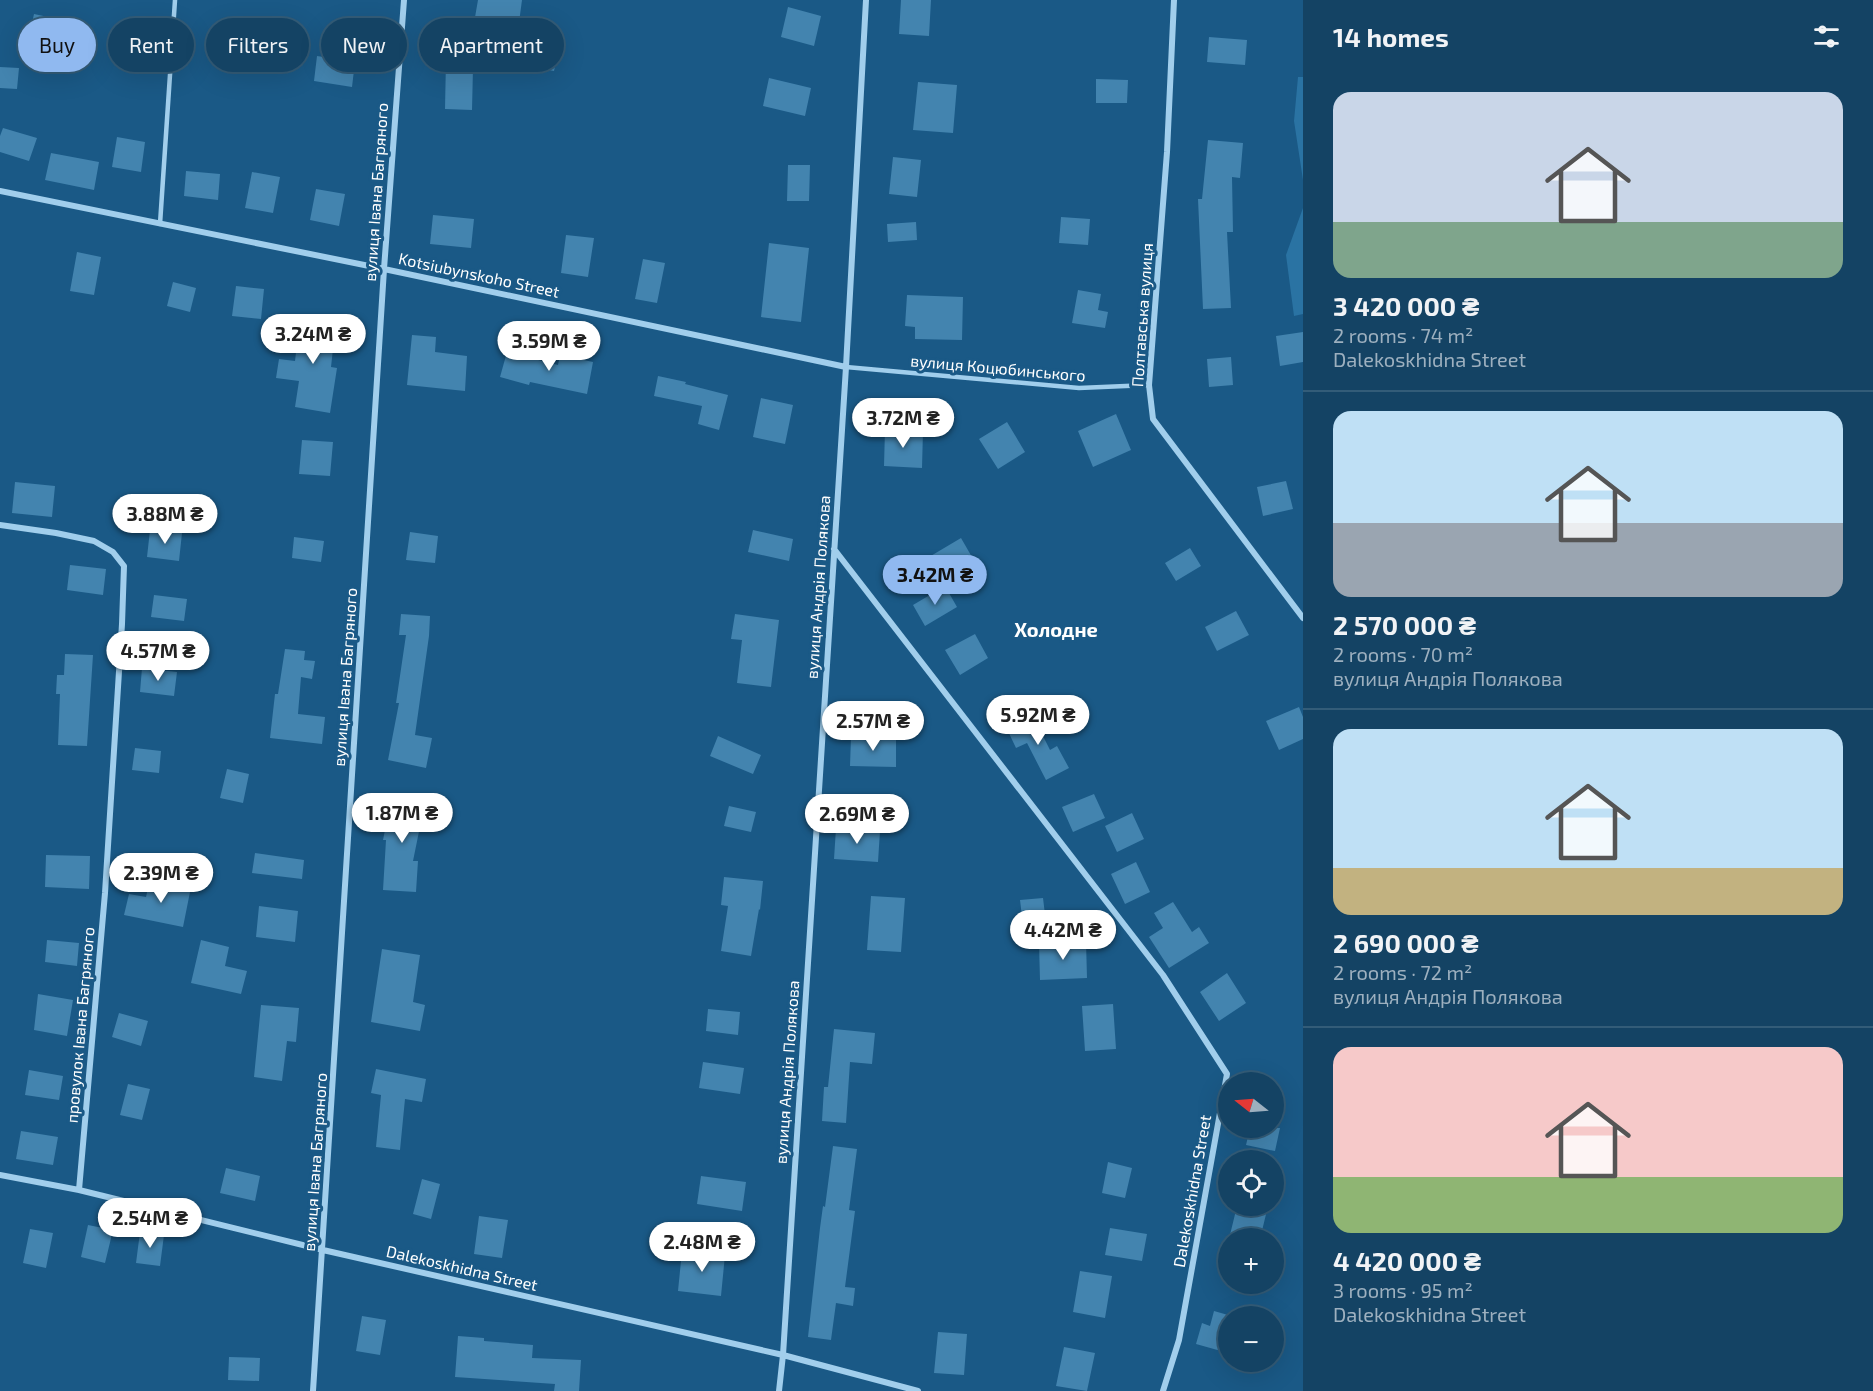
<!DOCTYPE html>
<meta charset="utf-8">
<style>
:root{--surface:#144364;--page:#214e6d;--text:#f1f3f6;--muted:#9db0bf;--line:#335c78;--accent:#90b9f0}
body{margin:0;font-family:"Exo 2",sans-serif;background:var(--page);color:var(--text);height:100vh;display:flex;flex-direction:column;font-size:22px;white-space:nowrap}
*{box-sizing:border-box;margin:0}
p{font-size:20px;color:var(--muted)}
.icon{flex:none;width:33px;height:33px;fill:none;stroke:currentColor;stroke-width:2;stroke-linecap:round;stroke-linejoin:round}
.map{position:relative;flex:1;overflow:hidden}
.sheet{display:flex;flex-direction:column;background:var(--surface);width:570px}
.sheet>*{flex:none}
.top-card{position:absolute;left:18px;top:18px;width:570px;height:54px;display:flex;gap:12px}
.needle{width:39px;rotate:287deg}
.fabs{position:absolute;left:1218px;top:1072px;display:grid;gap:12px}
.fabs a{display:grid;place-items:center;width:66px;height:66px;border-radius:50%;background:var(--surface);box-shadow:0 6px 24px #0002,0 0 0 2px var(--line);font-size:30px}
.price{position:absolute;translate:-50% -51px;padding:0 14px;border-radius:21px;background:#fff;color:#222;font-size:20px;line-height:39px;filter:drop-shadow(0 2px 3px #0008)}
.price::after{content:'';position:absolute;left:50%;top:36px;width:18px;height:14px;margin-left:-9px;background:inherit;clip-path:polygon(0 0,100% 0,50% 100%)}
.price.current{background:var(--accent);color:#111}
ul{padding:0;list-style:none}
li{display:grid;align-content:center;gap:12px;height:318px;padding:0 30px}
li+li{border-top:2px solid var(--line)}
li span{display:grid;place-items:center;height:186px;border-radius:18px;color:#555}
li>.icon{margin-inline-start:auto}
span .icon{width:108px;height:108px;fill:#fffc;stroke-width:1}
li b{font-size:26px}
h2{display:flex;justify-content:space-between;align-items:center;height:72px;padding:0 30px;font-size:26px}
.tag{padding:0 21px;border-radius:27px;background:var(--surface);box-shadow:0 6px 24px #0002,0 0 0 2px var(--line);font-size:21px;line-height:54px}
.tag.current{background:var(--accent);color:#111}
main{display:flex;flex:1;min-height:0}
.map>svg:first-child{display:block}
</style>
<main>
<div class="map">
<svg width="1303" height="1391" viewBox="0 0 1303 1391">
<rect width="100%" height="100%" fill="#1a5986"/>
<!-- green -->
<path fill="#2a73a3" d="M1298 77H1303V180L1294 121Z
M1303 208V314L1294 316 1286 255Z"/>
<!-- building -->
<path fill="#4384af" d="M478 0H522L518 30 474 23Z
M901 0H931L929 36 899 34Z
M788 7 821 16 814 46 781 37Z
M34 14 67 21 61 48 28 41Z
M435 25 478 30 473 68 472 110 445 109 446 59 431 57Z
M514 31 561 40 554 71 508 62Z
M1209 37 1247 40 1245 65 1207 62Z
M317 56 355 62 352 87 314 81Z
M0 67 19 68 17 89 0 88Z
M769 78 811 88 805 116 763 106Z
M1096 79 1128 80 1127 103H1096Z
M918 82 957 85 953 133 913 130Z
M3 128 37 138 29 161 0 152V136Z
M117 137 145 142 141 172 112 167Z
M1208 140 1243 143 1240 178 1232 177 1233 232H1227L1231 308 1203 309 1198 199H1202Z
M51 153 99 162 94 190 45 180Z
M893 157 921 160 917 197 889 194Z
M788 165H810L809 201H787Z
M186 171 220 174 218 200 184 196Z
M252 172 280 177 273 213 245 208Z
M316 189 345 194 339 226 310 220Z
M433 215 474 219 471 248 430 244Z
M1061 217 1090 219 1088 245 1059 243Z
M916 222 917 240 888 242 887 224Z
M566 235 594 238 588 277 561 273Z
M769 243 809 248 801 322 761 317Z
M77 252 101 257 94 295 70 291Z
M643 259 665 263 657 303 635 299Z
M173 282 196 288 190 312 167 306Z
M236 286 264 289 261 319 232 316Z
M1078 290 1101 294 1098 310 1108 312 1105 328 1072 323Z
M907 295 963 297 962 340 915 339V327L905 326Z
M300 318 336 322 331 367 337 368 330 413 295 407 299 381 276 378 279 359 295 361Z
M1303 332V362L1280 366 1276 336Z
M412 335 436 337 435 352 467 356 465 391 407 385Z
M507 352 558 365 560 355 593 362 587 394 530 382 529 385 500 377Z
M1231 357 1233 385 1209 387 1207 359Z
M658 376 686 382 685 384 728 395 719 430 698 424 702 406 654 396Z
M761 398 793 405 785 444 753 437Z
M1116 414 1131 450 1093 467 1078 431Z
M1007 422 1025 452 998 469 979 439Z
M885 429 923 431 922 468 884 466Z
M302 440 333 442 330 476 299 474Z
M1286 481 1293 509 1263 516 1257 487Z
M15 482 55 486 52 517 12 513Z
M150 530 182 533 179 561 147 557Z
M753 530 793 539 789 561 748 552Z
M410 532 438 536 435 563 406 560Z
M294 537 324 541 321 562 292 558Z
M961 538 976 564 945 583 929 557Z
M1190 548 1201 566 1176 581 1165 563Z
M70 565 106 569 103 595 67 590Z
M945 586 957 607 925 626 913 605Z
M154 595 187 599 184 621 151 617Z
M1236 611 1249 635 1217 651 1205 627Z
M401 614 430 616 429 636 415 735 432 738 426 768 388 760 399 703H396L406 635H399Z
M735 614 779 620 771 687 737 683 742 640 731 639Z
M975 634 988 658 960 675 945 650Z
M285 649 305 651 304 660 315 661 312 679 301 677 298 714 325 717 322 744 270 738 275 694H278Z
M65 654 93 655 87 746 58 745 60 694H56L57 675H64Z
M142 668 177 672 174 696 140 692Z
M1299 707 1303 717V739L1279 750 1266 721Z
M1032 714 1050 750 1057 746 1069 768 1046 780 1027 743 1016 748 1006 727Z
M718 736 761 755 753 774 710 756Z
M851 737 896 738V767L850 766Z
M135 748 161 751 159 773 132 770Z
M227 769 249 774 243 803 220 798Z
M1094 794 1105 818 1073 832 1062 807Z
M392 795 425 802 413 861H418L416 892 383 890 386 840H383Z
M729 806 756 812 751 832 724 826Z
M1132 813 1144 839 1117 852 1105 826Z
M836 828 880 831 878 862 834 859Z
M255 853 304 860 302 879 252 873Z
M46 855 90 856 89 889 45 887Z
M1136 862 1150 892 1125 904 1111 874Z
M724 877 763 881 760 910 759 909 751 956 721 951 728 906 721 905Z
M150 879 191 887 183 927 124 915 129 894 146 897Z
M871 896 905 898 901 952 867 950Z
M1043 898 1047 931 1024 933 1020 900Z
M1173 902 1192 932 1199 927 1209 943 1169 968 1149 937 1163 928 1154 913Z
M259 906 298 911 295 942 256 937Z
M47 940 79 943 77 966 45 962Z
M201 940 229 947 225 966 247 971 241 994 191 983Z
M1086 941 1087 978 1040 980 1039 943Z
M382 949 420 955 413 1002 425 1005 420 1031 371 1022Z
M1227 973 1246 1003 1219 1021 1200 992Z
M38 994 73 1000 67 1036 34 1030Z
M1113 1004 1116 1049 1085 1051 1082 1006Z
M261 1005 299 1008 296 1042 287 1041 282 1081 254 1077Z
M708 1009 740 1012 738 1035 706 1031Z
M119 1013 148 1021 141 1046 112 1037Z
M834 1029 875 1033 872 1064 850 1062 846 1123 822 1121 824 1087H828Z
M703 1062 744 1068 740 1094 699 1088Z
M376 1069 426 1079 422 1102 405 1099 400 1150 376 1147 381 1095 371 1093Z
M29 1070 63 1076 59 1100 25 1095Z
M128 1084 150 1089 142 1120 120 1115Z
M1250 1128H1280L1275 1151 1246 1145Z
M21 1131 58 1137 53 1165 16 1159Z
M833 1146 857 1149 849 1210 855 1211 845 1287 855 1288 853 1306 836 1303 831 1340 808 1337 820 1228 823 1206 825 1207Z
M1108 1162 1132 1168 1125 1198 1102 1193Z
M226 1168 260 1176 255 1201 220 1193Z
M701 1176 746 1182 742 1211 697 1204Z
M422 1179 440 1184 431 1219 413 1214Z
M1237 1206H1268L1260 1239H1229Z
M479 1216 508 1220 502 1258 474 1254Z
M88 1225 113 1230 105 1263 81 1257Z
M1110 1228 1147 1234 1142 1261 1105 1255Z
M30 1229 53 1233 46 1268 23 1263Z
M140 1232 164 1235 160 1266 136 1263Z
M682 1251 725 1255 721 1296 678 1291Z
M1080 1271 1112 1276 1105 1318 1073 1312Z
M1214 1311 1228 1315V1338L1225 1337 1221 1351 1196 1344 1202 1323 1210 1326Z
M362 1316 386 1320 380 1355 356 1351Z
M938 1332 967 1334 964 1375 934 1373Z
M458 1336 484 1338V1341L533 1345 532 1358 581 1360 579 1391H554L555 1384 455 1377Z
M1064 1347 1095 1353 1087 1391 1056 1386Z
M229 1357 260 1358 259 1381 228 1380Z"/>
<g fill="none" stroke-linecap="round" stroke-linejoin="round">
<!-- lane -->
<path stroke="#a1ceec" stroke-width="4.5" d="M160 224 175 0
M846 367 1079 388 1149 385"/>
<!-- street -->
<path stroke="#a1ceec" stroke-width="6" d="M1174 0 1167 152 1149 385 1153 419 1303 618
M0 191 384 269 846 367
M0 525 56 533 94 541 113 552 124 566 122 624 105 893 79 1190
M834 549 1163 975 1227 1074 1179 1340 1163 1391
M0 1175 79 1190 323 1250 783 1355 918 1391
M313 1391 384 269 404 0
M779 1391 783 1355 846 367 866 0"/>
</g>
<g text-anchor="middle" stroke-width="6" stroke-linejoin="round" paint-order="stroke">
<!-- street labels -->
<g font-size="16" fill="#fff" stroke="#1a5986">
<text transform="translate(376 192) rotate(-86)" y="6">вулиця Івана Багряного</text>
<text transform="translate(479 275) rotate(12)" y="6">Kotsiubynskoho Street</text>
<text transform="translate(1142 315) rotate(-86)" y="6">Полтавська вулиця</text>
<text transform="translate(998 368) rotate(5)" y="6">вулиця Коцюбинського</text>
<text transform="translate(818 587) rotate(-86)" y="6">вулиця Андрія Полякова</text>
<text transform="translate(345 677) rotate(-86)" y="6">вулиця Івана Багряного</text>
<text transform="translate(80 1025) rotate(-85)" y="6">провулок Івана Багряного</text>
<text transform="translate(787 1072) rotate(-86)" y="6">вулиця Андрія Полякова</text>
<text transform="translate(315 1162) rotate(-86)" y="6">вулиця Івана Багряного</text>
<text transform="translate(1192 1191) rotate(-80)" y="6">Dalekoskhidna Street</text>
<text transform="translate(462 1268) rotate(13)" y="6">Dalekoskhidna Street</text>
</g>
<!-- quarter labels -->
<g font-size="20" font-weight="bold" fill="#fff" stroke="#1a5986">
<text x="1056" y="637">Холодне</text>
</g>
</g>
</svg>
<div class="fabs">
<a><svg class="needle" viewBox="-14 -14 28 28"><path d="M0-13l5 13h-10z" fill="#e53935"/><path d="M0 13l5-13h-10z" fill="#9db0bf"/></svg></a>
<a><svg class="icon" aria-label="locate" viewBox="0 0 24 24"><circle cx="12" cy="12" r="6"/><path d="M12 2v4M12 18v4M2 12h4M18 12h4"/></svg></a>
<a>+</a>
<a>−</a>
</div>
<b class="price" style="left:313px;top:365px">3.24M ₴</b>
<b class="price" style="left:549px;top:372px">3.59M ₴</b>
<b class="price" style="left:903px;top:449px">3.72M ₴</b>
<b class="price" style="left:165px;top:545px">3.88M ₴</b>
<b class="price current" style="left:935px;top:606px">3.42M ₴</b>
<b class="price" style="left:158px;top:682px">4.57M ₴</b>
<b class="price" style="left:1038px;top:746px">5.92M ₴</b>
<b class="price" style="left:873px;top:752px">2.57M ₴</b>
<b class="price" style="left:402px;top:844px">1.87M ₴</b>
<b class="price" style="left:857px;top:845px">2.69M ₴</b>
<b class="price" style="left:161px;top:904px">2.39M ₴</b>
<b class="price" style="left:1063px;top:961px">4.42M ₴</b>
<b class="price" style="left:150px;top:1249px">2.54M ₴</b>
<b class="price" style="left:702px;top:1273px">2.48M ₴</b>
<div class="top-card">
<a class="tag current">Buy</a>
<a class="tag">Rent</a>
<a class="tag">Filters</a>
<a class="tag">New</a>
<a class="tag">Apartment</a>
</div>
</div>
<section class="sheet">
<h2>14 homes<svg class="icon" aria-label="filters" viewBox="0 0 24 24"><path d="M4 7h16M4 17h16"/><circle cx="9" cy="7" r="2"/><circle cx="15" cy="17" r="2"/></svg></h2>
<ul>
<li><span style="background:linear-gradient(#c9d6e8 70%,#7fa58c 0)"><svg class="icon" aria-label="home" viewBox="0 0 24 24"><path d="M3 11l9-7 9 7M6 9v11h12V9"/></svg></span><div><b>3 420 000 ₴</b><p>2 rooms · 74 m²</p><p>Dalekoskhidna Street</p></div></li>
<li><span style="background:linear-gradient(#bfe0f5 60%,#9aa5b1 0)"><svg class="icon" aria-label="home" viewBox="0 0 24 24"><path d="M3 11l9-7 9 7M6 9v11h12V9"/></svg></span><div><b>2 570 000 ₴</b><p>2 rooms · 70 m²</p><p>вулиця Андрія Полякова</p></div></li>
<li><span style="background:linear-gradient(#bfe0f5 75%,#c2b280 0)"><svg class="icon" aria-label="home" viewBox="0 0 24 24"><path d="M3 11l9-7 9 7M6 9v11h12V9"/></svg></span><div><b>2 690 000 ₴</b><p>2 rooms · 72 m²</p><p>вулиця Андрія Полякова</p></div></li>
<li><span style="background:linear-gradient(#f6c9c9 70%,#8fb573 0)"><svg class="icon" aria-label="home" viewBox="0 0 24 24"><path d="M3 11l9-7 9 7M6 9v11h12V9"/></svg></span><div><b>4 420 000 ₴</b><p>3 rooms · 95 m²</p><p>Dalekoskhidna Street</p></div></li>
</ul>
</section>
</main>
